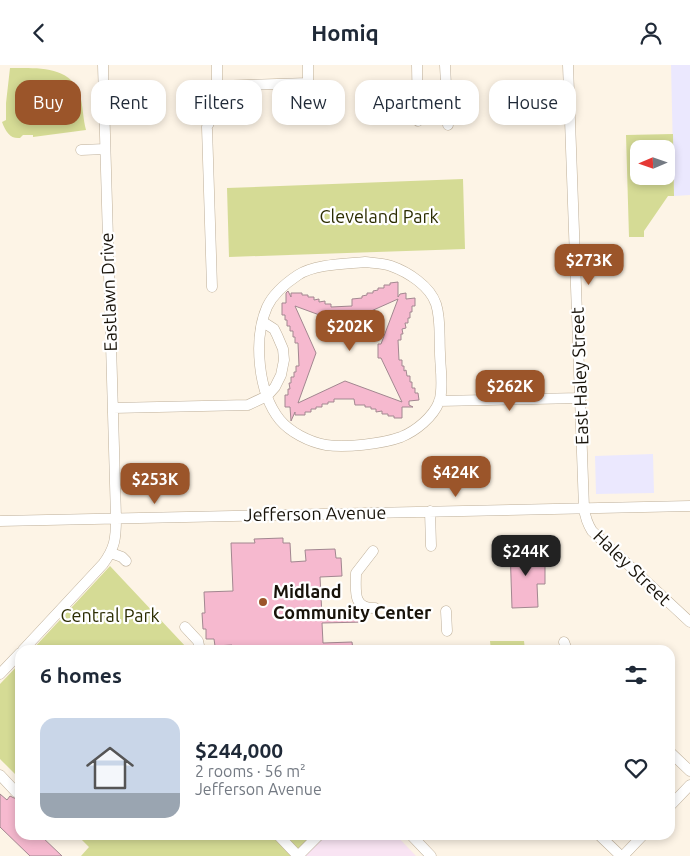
<!DOCTYPE html>
<meta charset="utf-8">
<style>
:root{--surface:#fff;--page:#f2f2f3;--text:#1f2937;--muted:#747a83;--line:#e0e1e3;--accent:#9b552a}
body{margin:0;font-family:Ubuntu,sans-serif;background:var(--page);color:var(--text);height:100vh;display:flex;flex-direction:column;font-size:19px;white-space:nowrap}
*{box-sizing:border-box;margin:0}
p{font-size:16px;color:var(--muted)}
.icon{flex:none;width:28px;height:28px;fill:none;stroke:currentColor;stroke-width:2;stroke-linecap:round;stroke-linejoin:round}
.map{position:relative;flex:1;overflow:hidden}
.panel{position:absolute;left:15px;top:580px;width:660px;height:195px;display:flex;flex-direction:column;background:var(--surface);border-radius:15px;box-shadow:0 2px 8px #0003}
.panel>*{flex:none}
.banner{position:absolute;left:15px;top:15px;width:660px;height:45px;display:flex;gap:10px}
.needle{width:32px;rotate:268deg}
.buttons{position:absolute;left:630px;top:75px;display:grid;gap:10px}
.buttons a{display:grid;place-items:center;width:45px;height:45px;border-radius:10px;background:var(--surface);box-shadow:0 2px 8px #0003;font-size:25px}
.price{position:absolute;translate:-50% -42px;padding:0 11px;border-radius:10px;background:var(--accent);color:#fff;font-size:16px;line-height:32px;filter:drop-shadow(0 1px 2px #0008)}
.price::after{content:'';position:absolute;left:50%;top:30px;width:15px;height:11px;margin-left:-8px;background:inherit;clip-path:polygon(0 0,100% 0,50% 100%)}
.price.active{background:#222;color:#fff}
ul{padding:0;list-style:none}
li{display:flex;align-items:center;gap:15px;height:125px;padding:0 25px}
li+li{border-top:1px solid var(--line)}
li span{display:grid;place-items:center;flex:none;width:140px;height:100px;border-radius:15px;color:#555}
li>.icon{margin-inline-start:auto}
span .icon{width:60px;height:60px;fill:#fffc;stroke-width:1}
li b{font-size:21px}
h2{display:flex;justify-content:space-between;align-items:center;height:60px;padding:0 25px;font-size:21px}
.pill{padding:0 18px;border-radius:15px;background:var(--surface);box-shadow:0 2px 8px #0003;font-size:18px;line-height:45px}
.pill.active{background:var(--accent);color:#fff}
header{display:flex;justify-content:space-between;align-items:center;height:65px;padding:0 25px;background:var(--surface);font-size:22px;font-weight:700}
.map>svg:first-child{display:block}
</style>
<header><svg class="icon" aria-label="back" viewBox="0 0 24 24"><path d="M15 5l-7 7 7 7"/></svg>Homiq<svg class="icon" aria-label="person" viewBox="0 0 24 24"><circle cx="12" cy="8" r="4"/><path d="M4 21q1-7 8-7t8 7"/></svg></header>
<div class="map">
<svg width="690" height="791" viewBox="0 0 690 791">
<rect width="100%" height="100%" fill="#fdf4e6"/>
<!-- commercial -->
<path fill="#ebe8fe" d="M671 0H690V130L674 131Z
M653 389 654 428 596 429 595 391Z"/>
<!-- education -->
<path fill="#f9e4f3" d="M324 770H396L416 791H304Z"/>
<!-- green -->
<path fill="#d5db95" fill-rule="evenodd" d="M10 3C36 3 71 0 80 30 83 41 83 54 86 65L33 72V70H23L20 73C10 74 6 67 2 57L6 55V38Z
M673 69 674 131H668L644 166V172H629L626 70ZM639 84H666V111H639Z
M463 114 465 184 229 192 227 123Z
M110 501 187 583V585H32Z
M490 576H524L525 585H491Z
M20 598V714L0 694V619Z
M77 770H313L293 791H81L89 782Z"/>
<!-- building -->
<path fill="#f6b9cf" stroke="#a28790" fill-rule="evenodd" d="M398 217V232L400 229 406 228V234L415 233V241H412V247H410V253H408V258H405L406 263 402 264 403 269H401V275H398L399 295H402V301H404V306L406 305 407 311H410V317H412V323H415V328H418L419 335 409 336V340L413 342H402V353H394V351H388V349H382V346L376 347V344H371V342H365V340H355L354 334H334V337H328V339H322V342H316V344H311V347H305V350H295V347L291 356 290 342H285V330H288V324H290L289 318H291V312H294V307H296V301H299L298 278H295V272H293V266H290V261H287V255H285V250H282V238H286V228L288 226 291 232V228H302V230H308V232H314V235L319 234V237L325 236V239H331V242L352 241V234L362 233V231L367 230V228H373V226L378 225V223H384V220H390V218ZM398 234 381 279H378V293H381L402 337 345 316 298 338 316 288 295 241 344 259 355 258V251H360Z
M283 473V478H290L291 497 306 496 305 485 335 484 336 493H341L342 511 320 512 322 551 364 550V557L322 558 323 578 352 577 353 585H232V580L215 581 214 574H206V564H203L202 548H205L204 527 233 526 231 478H255L254 474Z
M535 481 536 496H545V519H537L538 542 512 543 510 482Z
M0 729 7 735 10 731 14 733 20 734V770H40L62 791H30L0 762Z"/>
<g fill="none" stroke-linecap="round" stroke-linejoin="round">
<defs>
<path id="minor" d="M417 0 418 56
M445 0 448 60
M568 0 584 443C585 452 587 458 592 466L690 557
M218 21 308 18V0
M81 85 105 84
M365 197C373 198 383 198 391 201 408 207 430 221 436 239 441 254 439 272 440 288 440 301 444 324 439 337 433 352 416 366 401 372 382 379 345 383 326 380 309 377 290 367 280 355 258 328 253 274 267 242 273 229 286 218 298 210 315 199 345 199 365 197Z
M212 222 207 62 217 42V0
M439 336 581 333
M113 343 248 340 267 331 275 322 281 310 284 295 283 284 277 270 274 264 263 257
M430 446 431 481
M0 456 690 441
M373 486 356 508C356 525 352 544 375 543
M111 488 122 492 126 496
M446 546 447 566
M185 562 198 576 200 585
M564 577 567 585
M23 585 103 499C115 483 116 473 116 453L103 0
M0 609 20 588
M670 687 690 706
M0 710 16 727
M670 741 690 720
M278 770 298 791
M411 770 431 791
M599 770 621 791
M298 791 319 770
M623 791 643 770"/>
</defs>
<!-- minor casing -->
<use href="#minor" stroke="#beaf99" stroke-width="11"/>
<!-- minor -->
<use href="#minor" stroke="#fff" stroke-width="10"/>
</g>
<!-- markers -->
<circle fill="#9b552a" stroke="#fff" stroke-width="2" cx="263" cy="537" r="5"/>
<g text-anchor="middle" stroke-width="4.5" stroke-linejoin="round" paint-order="stroke">
<!-- park labels -->
<g font-size="18" fill="#2d2e03" stroke="#fff">
<text x="379" y="158">Cleveland Park</text>
<text x="110" y="557">Central Park</text>
</g>
<!-- street labels -->
<g font-size="18" fill="#18130a" stroke="#fff">
<text transform="translate(109 227) rotate(-92)" y="6">Eastlawn Drive</text>
<text transform="translate(580 311) rotate(-92)" y="6">East Haley Street</text>
<text transform="translate(315 449) rotate(-1)" y="6">Jefferson Avenue</text>
<text transform="translate(632 503) rotate(44)" y="6">Haley Street</text>
</g>
<!-- poi labels -->
<g font-size="18" font-weight="bold" fill="#18130a" stroke="#fff" text-anchor="start">
<text x="273" y="533">Midland<tspan x="273" dy="21">Community Center</tspan></text>
</g>
</g>
</svg>
<div class="buttons">
<a><svg class="needle" viewBox="-14 -14 28 28"><path d="M0-13l5 13h-10z" fill="#e53935"/><path d="M0 13l5-13h-10z" fill="#747a83"/></svg></a>
</div>
<b class="price" style="left:589px;top:221px">$273K</b>
<b class="price" style="left:350px;top:287px">$202K</b>
<b class="price" style="left:510px;top:347px">$262K</b>
<b class="price" style="left:456px;top:433px">$424K</b>
<b class="price" style="left:155px;top:440px">$253K</b>
<b class="price active" style="left:526px;top:512px">$244K</b>
<div class="banner">
<a class="pill active">Buy</a>
<a class="pill">Rent</a>
<a class="pill">Filters</a>
<a class="pill">New</a>
<a class="pill">Apartment</a>
<a class="pill">House</a>
</div>
<section class="panel">
<h2>6 homes<svg class="icon" aria-label="filters" viewBox="0 0 24 24"><path d="M4 7h16M4 17h16"/><circle cx="9" cy="7" r="2"/><circle cx="15" cy="17" r="2"/></svg></h2>
<ul>
<li><span style="background:linear-gradient(#c9d6e8 75%,#9aa5b1 0)"><svg class="icon" aria-label="home" viewBox="0 0 24 24"><path d="M3 11l9-7 9 7M6 9v11h12V9"/></svg></span><div><b>$244,000</b><p>2 rooms · 56 m²</p><p>Jefferson Avenue</p></div><svg class="icon" aria-label="heart" viewBox="0 0 24 24"><path d="M12 20l-8-8c-3-5 5-10 8-4 3-6 11-1 8 4z"/></svg></li>
</ul>
</section>
</div>
